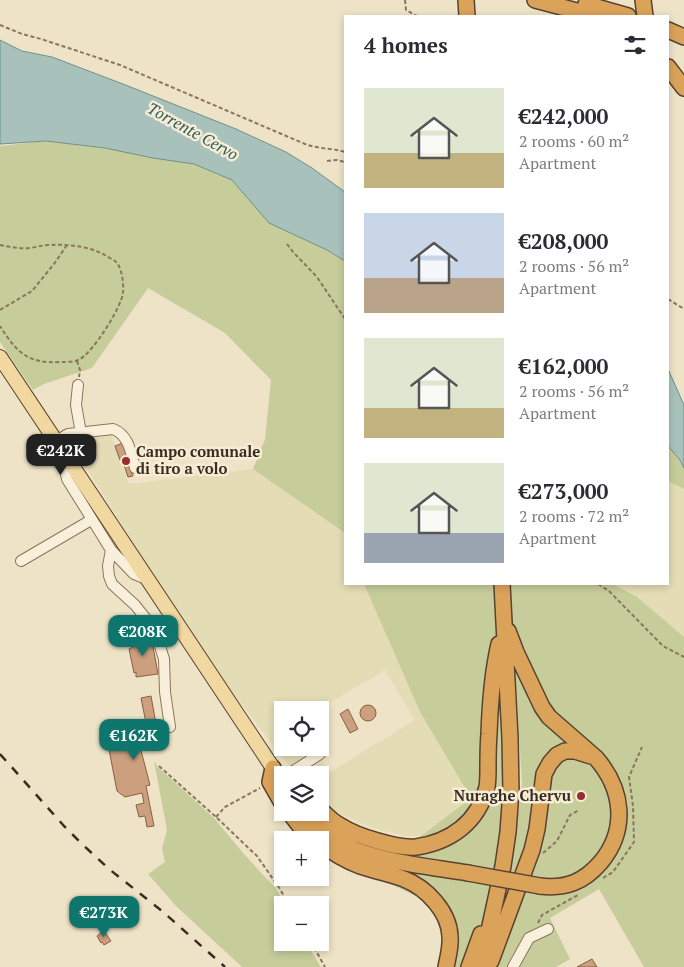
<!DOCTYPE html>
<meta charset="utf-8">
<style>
:root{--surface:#fff;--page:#f2f2f3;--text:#2b2b33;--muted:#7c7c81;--accent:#0f766e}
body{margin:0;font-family:"PT Serif",serif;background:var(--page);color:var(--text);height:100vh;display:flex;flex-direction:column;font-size:19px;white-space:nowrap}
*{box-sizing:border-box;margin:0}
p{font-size:16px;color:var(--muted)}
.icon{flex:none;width:28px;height:28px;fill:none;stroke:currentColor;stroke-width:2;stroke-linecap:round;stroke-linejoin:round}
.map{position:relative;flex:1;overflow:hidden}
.details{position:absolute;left:344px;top:15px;width:325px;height:570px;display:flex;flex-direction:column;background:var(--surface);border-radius:0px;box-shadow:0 2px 8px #0003}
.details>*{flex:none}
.controls{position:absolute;left:274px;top:701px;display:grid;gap:10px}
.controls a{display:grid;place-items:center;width:55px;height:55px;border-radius:0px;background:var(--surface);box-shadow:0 2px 8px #0003;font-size:25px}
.price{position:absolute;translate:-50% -42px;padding:0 11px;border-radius:10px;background:var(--accent);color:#fff;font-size:16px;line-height:32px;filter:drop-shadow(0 1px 2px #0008)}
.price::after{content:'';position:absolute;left:50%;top:30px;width:15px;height:11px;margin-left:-8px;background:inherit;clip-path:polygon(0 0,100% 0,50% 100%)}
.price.on{background:#222;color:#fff}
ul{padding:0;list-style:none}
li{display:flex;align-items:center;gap:15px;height:125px;padding:0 20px}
li span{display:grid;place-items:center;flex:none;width:140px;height:100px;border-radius:0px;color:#555}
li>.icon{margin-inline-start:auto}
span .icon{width:60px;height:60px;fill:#fffc;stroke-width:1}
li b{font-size:21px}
h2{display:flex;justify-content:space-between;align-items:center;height:60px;padding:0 20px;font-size:21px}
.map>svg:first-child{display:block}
</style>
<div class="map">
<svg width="684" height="967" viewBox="0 0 684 967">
<rect width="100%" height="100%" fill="#eee3c7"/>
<!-- farmland -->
<path fill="#e4dcb5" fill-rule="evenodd" d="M111 433 129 484 253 469 345 533V584H364L420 712 471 798 421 836H405L370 827 338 813 320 798V775H296L210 663 73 447 78 439ZM385 670 415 720 330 772 313 748H282V710H318Z
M668 481 684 489V637L612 584H668Z"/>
<!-- green -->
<path fill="#c6cd9b" d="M46 141 117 150 194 164 232 180 269 223 327 250 345 261V533L253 469 265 439 271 380 225 333 148 288 92 368 44 384 33 390 0 342V146Z
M668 446 680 460 684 468V489L668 481Z
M364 584H612L637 597 684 637V967H644L599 889 550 918 570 959 556 967H492L511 869 522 784 513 635 483 750 506 670 503 866 469 967H442L447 951 434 912 420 898 360 870 421 836 471 798 420 712Z
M154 761 158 767 214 818 244 854 277 890 285 905H282V942L306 943 321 967H242L176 906 148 874 165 862 162 848 167 830Z"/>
<!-- water -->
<path fill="#a8c2bb" stroke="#6f9189" d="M0 40 22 51 52 57 123 84 236 129 286 152 312 168 345 192V261L327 250 269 223 232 180 194 164 153 158 105 148 46 141 0 144Z
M668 369 684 405V468L680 460 668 446Z"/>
<!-- building -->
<path fill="#cc9f7e" stroke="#895f43" d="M123 443 130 462 128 463 133 476 128 477 122 459 120 460 115 446Z
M151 636 158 674 136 677V672L134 673 129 649 133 647 132 640Z
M151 696 158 735 138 739 150 785 146 786 154 826 147 827 145 816 139 817 136 805 144 803 142 793 125 797 117 791 107 739 146 723 141 698Z
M360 713a8 8 0 1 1 16 0a8 8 0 1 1-16 0Z
M348 709 358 729 350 733 340 714Z
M104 931 111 941 104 945 102 942 101 943 97 936Z
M592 959 597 967H577Z"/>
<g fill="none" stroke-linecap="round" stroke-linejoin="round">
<defs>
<path id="minor" d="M78 385 76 405 81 433
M56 441 68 434 113 429C129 435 131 453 135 468
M61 453 67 479 111 550 134 574 146 579
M111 550 108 566 109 576 112 584 135 605 151 625 159 643 164 659 165 692 170 727
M21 561 91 520
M287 775 320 754
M513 967 529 938 548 929"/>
<path id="major" d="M0 357 273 768"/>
<path id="highway" d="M466 0 467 16
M535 0 596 16
M643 0 645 16
M586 4 628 16
M668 30 684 37
M668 67 684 88
M508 631 516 652 542 707 549 717 596 758C623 789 628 829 601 862 584 882 566 889 540 886
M273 768 270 782 282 803
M320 809C326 815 333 822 341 826 356 836 398 849 416 847 451 842 478 822 487 787 488 781 488 774 488 768 488 757 488 746 489 734 490 704 492 674 499 644
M289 812 299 825 316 840
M303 812C318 828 336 842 356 850 389 863 432 867 468 873
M320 843C333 853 345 860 360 866 375 871 390 874 404 879 427 888 449 912 450 936 451 947 448 957 446 967
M491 961 532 850 537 829 544 774 550 763 557 755 565 751H575L591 756
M469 967 481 934
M481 967 503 866 508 832 511 791 510 738 502 584"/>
</defs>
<!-- minor casing -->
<use href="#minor" stroke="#8a755d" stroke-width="12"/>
<!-- major casing -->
<use href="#major" stroke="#584330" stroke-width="16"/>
<!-- highway casing -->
<use href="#highway" stroke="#584330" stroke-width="18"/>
<!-- path -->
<path stroke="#8a755d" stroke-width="2" stroke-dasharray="4 2.5" stroke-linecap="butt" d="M405 0 406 10 417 16
M0 25 22 34 41 39 120 65 305 144C318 149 332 148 345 152
M327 161 337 160 345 162
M287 244 293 252 317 277 345 319
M0 245C10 247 20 249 30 248 37 247 43 245 49 245 68 244 88 246 105 255 108 257 112 259 115 261 122 266 124 285 123 293 121 308 93 352 80 359 75 362 67 362 61 362 28 364 17 353 0 326
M668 299 684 309
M0 310 32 291 54 264 67 245
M77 361 80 370 79 377
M598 584 609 591 663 646 684 657
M159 766 216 817 257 856 280 889 289 905
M216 817 225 807 260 788
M543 853 557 841 570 815 579 810
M603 878 613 872 634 842 633 806 629 777 642 747
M538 923 542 915 578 895
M311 942 325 967"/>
<!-- minor -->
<use href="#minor" stroke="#f9f0db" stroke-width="10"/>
<!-- major -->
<use href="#major" stroke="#f0d8a0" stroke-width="14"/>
<!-- highway -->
<use href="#highway" stroke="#dba35a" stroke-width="15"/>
<!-- rail -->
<path stroke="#3a2d20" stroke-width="2.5" stroke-dasharray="9 9" stroke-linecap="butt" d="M0 754 64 826 82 844 109 869 162 911 225 967"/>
<defs>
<path id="highway-bridge" d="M468 873 540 886"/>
</defs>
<!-- highway-bridge casing -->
<use href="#highway-bridge" stroke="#584330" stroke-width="18" stroke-linecap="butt"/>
<!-- highway-bridge -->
<use href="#highway-bridge" stroke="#dba35a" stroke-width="15"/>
</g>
<!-- markers -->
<g fill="#982d2d" stroke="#f6edd7" stroke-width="2">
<circle cx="126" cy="461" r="5"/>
<circle cx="581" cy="796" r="5"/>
</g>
<g text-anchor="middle" stroke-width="5" stroke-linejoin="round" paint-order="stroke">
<!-- poi labels -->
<g font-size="15" font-weight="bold" fill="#3a2d20" stroke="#f6edd7" text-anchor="start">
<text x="136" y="457">Campo comunale<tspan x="136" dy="17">di tiro a volo</tspan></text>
<text x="571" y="801" text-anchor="end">Nuraghe Chervu</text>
</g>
<!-- water labels -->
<g font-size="16" font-style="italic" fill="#305a57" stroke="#f6edd7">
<text transform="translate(193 131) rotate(29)" y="6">Torrente Cervo</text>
</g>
</g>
</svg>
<div class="controls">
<a><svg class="icon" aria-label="locate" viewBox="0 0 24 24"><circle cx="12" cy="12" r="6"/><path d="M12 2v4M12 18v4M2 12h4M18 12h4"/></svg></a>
<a><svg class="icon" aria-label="layers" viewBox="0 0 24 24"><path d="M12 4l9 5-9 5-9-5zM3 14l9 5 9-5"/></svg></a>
<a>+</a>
<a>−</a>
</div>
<b class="price on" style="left:61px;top:476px">€242K</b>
<b class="price" style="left:143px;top:657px">€208K</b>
<b class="price" style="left:134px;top:761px">€162K</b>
<b class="price" style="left:104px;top:938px">€273K</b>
<section class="details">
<h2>4 homes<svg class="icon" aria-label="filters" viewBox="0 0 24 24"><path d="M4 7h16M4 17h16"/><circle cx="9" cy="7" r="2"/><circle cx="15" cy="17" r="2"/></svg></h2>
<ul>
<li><span style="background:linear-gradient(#dfe7d0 65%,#c2b280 0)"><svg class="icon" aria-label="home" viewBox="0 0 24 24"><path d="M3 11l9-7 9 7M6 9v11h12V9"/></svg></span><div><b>€242,000</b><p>2 rooms · 60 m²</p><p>Apartment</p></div></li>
<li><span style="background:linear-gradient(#c9d6e8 65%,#b9a48a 0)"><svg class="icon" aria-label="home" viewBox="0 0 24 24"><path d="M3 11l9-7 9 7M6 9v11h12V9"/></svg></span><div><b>€208,000</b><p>2 rooms · 56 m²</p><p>Apartment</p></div></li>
<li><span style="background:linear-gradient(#dfe7d0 70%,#c2b280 0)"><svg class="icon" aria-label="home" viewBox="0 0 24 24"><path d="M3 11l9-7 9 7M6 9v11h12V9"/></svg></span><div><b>€162,000</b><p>2 rooms · 56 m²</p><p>Apartment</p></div></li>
<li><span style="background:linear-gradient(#dfe7d0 70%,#9aa5b1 0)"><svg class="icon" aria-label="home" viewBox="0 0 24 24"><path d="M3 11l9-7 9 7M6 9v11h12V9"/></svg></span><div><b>€273,000</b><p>2 rooms · 72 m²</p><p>Apartment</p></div></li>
</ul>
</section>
</div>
